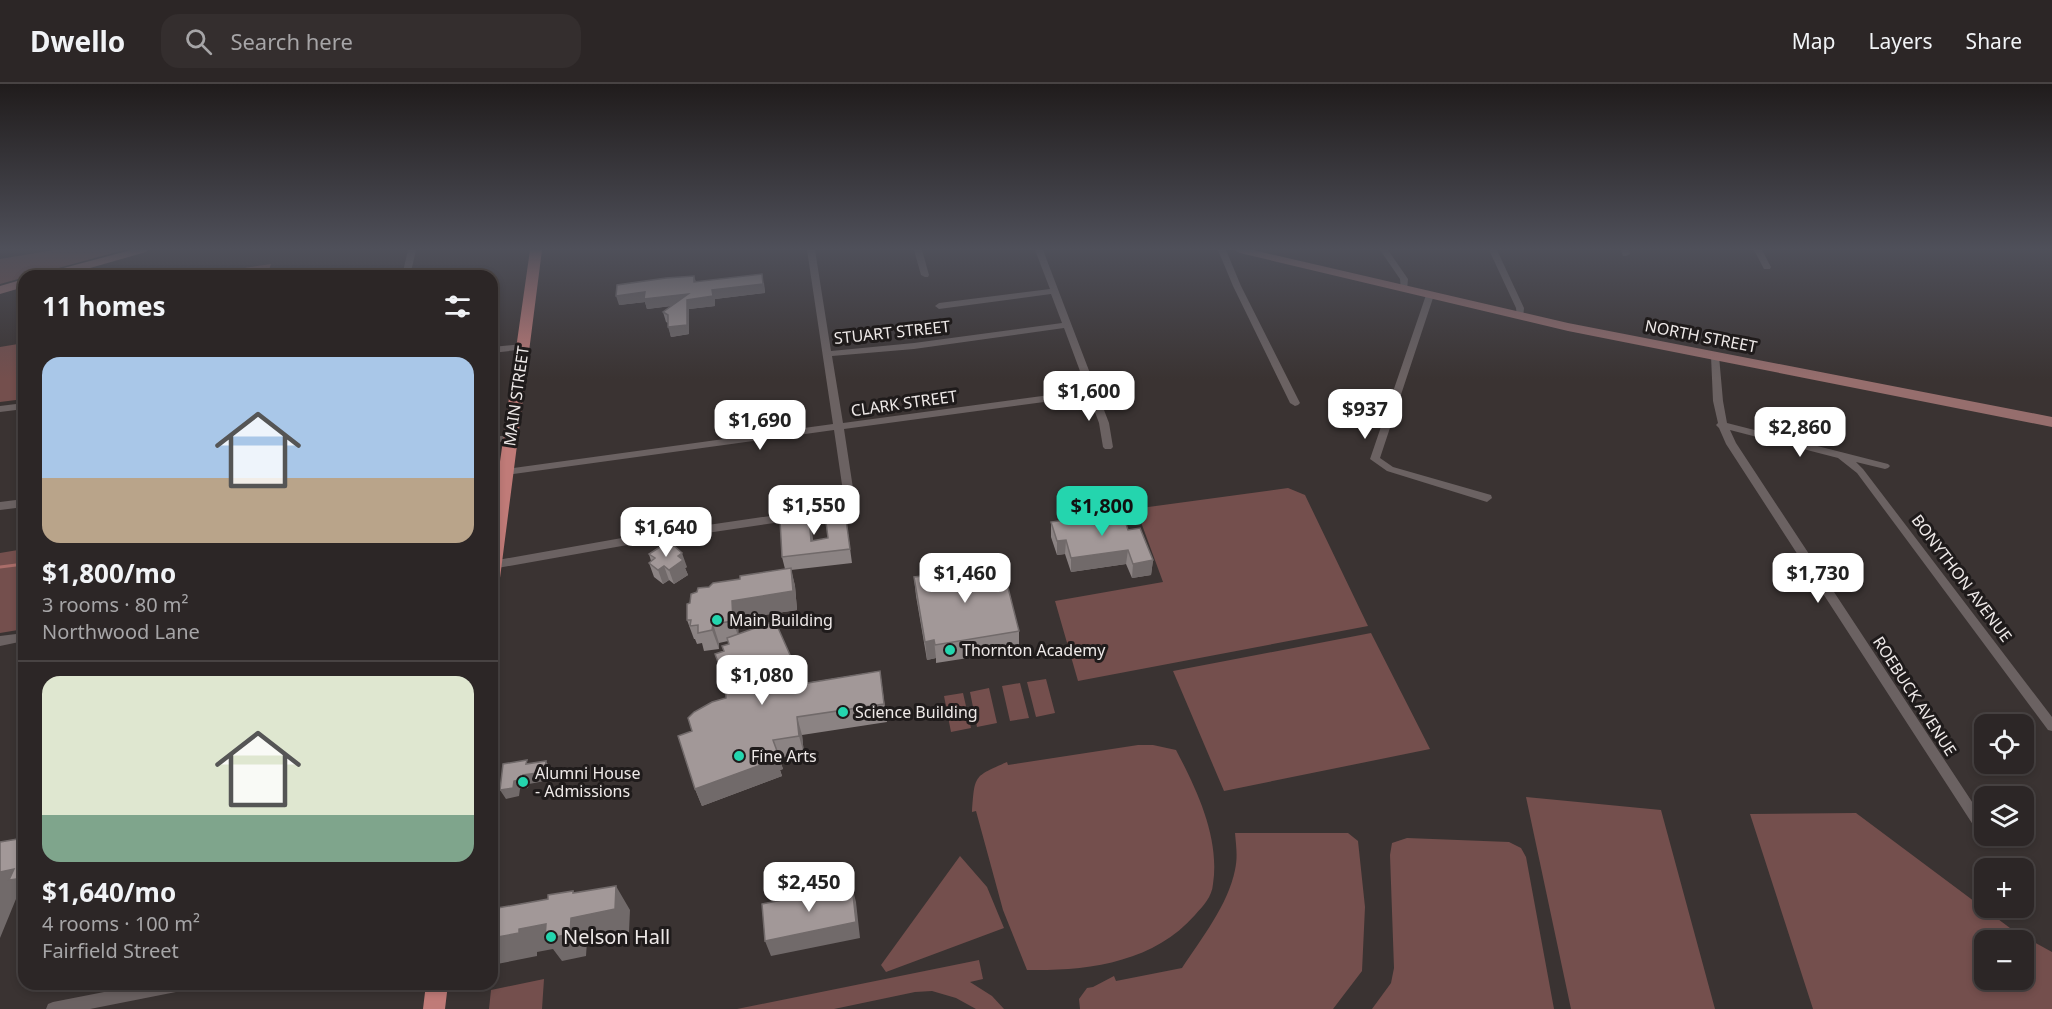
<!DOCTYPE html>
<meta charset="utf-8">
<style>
:root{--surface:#2c2626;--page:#342e2e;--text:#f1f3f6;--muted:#a6a5a7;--line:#484343;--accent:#24d5ae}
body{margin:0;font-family:"Noto Sans",sans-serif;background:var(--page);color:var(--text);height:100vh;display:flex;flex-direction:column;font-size:22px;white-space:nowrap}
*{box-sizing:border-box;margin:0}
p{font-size:20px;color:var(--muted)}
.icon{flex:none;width:33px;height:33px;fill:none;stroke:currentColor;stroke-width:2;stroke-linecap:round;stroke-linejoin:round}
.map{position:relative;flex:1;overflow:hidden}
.drawer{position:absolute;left:18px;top:186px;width:480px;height:720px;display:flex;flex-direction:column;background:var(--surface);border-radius:18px;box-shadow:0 3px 9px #0003,0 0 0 2px var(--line)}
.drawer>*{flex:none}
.tools{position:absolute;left:1974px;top:630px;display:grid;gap:12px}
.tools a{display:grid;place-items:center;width:60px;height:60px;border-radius:12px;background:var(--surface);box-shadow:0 3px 9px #0003,0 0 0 2px var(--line);font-size:30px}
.price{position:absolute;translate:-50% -51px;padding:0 14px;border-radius:12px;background:#fff;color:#222;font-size:20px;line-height:39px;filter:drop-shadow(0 2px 3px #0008)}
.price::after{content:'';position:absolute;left:50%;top:36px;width:18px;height:14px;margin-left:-9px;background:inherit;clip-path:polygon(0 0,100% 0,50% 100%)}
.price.current{background:var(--accent);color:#111}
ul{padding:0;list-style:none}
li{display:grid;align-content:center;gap:12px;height:318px;padding:0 24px}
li+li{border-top:2px solid var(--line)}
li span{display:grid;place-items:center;height:186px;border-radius:18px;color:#555}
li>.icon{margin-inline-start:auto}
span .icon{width:108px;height:108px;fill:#fffc;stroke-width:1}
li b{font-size:26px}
h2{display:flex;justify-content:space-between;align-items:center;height:72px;padding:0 24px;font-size:26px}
header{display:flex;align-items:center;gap:36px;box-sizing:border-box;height:84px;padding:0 30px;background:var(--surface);border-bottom:2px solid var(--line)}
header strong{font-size:28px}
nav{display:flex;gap:33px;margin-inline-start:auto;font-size:21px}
.search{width:420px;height:54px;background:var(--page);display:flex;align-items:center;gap:15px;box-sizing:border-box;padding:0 21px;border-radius:18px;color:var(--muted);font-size:22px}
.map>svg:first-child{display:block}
</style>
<header>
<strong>Dwello</strong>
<div class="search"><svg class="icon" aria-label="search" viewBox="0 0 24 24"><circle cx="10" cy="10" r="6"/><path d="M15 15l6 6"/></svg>Search here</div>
<nav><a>Map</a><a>Layers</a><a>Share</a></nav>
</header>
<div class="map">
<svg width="2052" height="925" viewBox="0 0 2052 925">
<rect width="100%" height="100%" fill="#3a3332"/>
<!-- green -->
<path fill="#744f4d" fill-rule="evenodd" d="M54 166H124L0 200V175Z
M271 180 267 192H211L212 189Z
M24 259V315L0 318V263Z
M1288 404 1305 411 1368 542 1078 597 1055 517 1163 498 1138 430 1141 424Z
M24 465V545L0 549V469Z
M1371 549 1430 665 1224 707 1173 587Z
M1046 595 1055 629 1036 633 1027 598Z
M1020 599 1029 634 1010 637 1002 602Z
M989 604 997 639 977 643 970 608Z
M963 609 971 644 951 648 944 612Z
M1138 661H1153L1176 666C1197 706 1220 754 1213 800 1212 813 1203 822 1195 831 1153 879 1087 887 1027 886L1003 826 976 727 972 728C975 691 973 693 1007 678L1008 681Z
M1526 713 1661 726 1715 925H1571Z
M1856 729 2014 847 2052 868V925H1813L1750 730ZM1984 856H2024V896H1984Z
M1235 749H1348L1358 757 1365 823 1362 887 1333 925H1080L1079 915 1087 904 1093 903 1114 892 1116 897 1182 884C1201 855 1228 821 1235 786 1238 773 1236 761 1235 749Z
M1407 754 1509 758 1521 764 1526 773 1554 925H1372L1391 899 1394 884 1390 771 1392 759Z
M960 772 987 803 1004 844 886 888 881 881Z
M979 876 983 895 970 898 992 912 1004 925H976L956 914 932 907 915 908 834 925H737Z
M544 895 542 925H489L491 906Z"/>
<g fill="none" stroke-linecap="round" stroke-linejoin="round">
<!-- stream -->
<path stroke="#aa6d69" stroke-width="3" d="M0 483 24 480"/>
<!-- minor -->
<path fill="#6b6262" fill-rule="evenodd" d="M408 166H416L410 192H402Z
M807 166H815L831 267 914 259 1062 239 1051 210 939 225 935 222 939 219 1050 205 1035 166H1043L1109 339 1113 363 1111 365H1105L1103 363 1099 339 1089 312 844 345 856 424 855 427 633 460 492 485V477L633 452 845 421 834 346 506 391 501 388 506 385 833 340ZM1064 244 1087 306 843 339 832 272 914 265Z
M914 166H922L929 191 928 193H925L921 191Z
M1218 166H1226L1241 202 1300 319 1298 321 1295 322 1290 319 1233 202Z
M1380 166H1388L1408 195 1407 206H1401L1400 195Z
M1489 166H1497L1524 224 1523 234H1517L1516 224Z
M1621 166H1629L1630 170 1626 172H1623Z
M1754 166H1762L1771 183 1770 185H1764Z
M1430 208 1434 211 1380 374 1393 383 1491 411 1492 414 1487 418 1387 387 1370 375 1426 211Z
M523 260 527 263 526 265 492 269V263Z
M1715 269 1719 272 1723 317 1727 339 1888 380 1890 382 1888 384 1885 385 1856 378 1863 385 2052 633V647L2048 646 1857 389 1838 374 1730 346 1736 359 1984 736 1985 752 1979 750 1726 360 1719 344 1716 341 1718 339 1713 317 1711 272Z
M24 319V325L0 328V322Z
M511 351 514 352 516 354 514 356 492 359V353Z
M24 415V423L0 426V418Z
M24 549V557L0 562V552Z
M145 900H188L186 905 181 907 90 925H46L48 920 53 918Z"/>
<!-- secondary -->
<path fill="#966e6d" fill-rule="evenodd" d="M131 166H148L146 168 62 192H43L45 189Z
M1234 166H1253L1568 239 2052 333V343L1568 247 1240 169Z
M24 195V203L0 210V202Z"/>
<!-- primary -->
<path fill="#c07b78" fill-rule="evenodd" d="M530 166H542L500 494 498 499 492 500V434Z
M426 900H448L445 925H423Z"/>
</g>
<!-- wall -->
<path fill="#8b8383" d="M694 192 696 198 764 199 765 209 715 215V222L689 225V250L671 253 668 239 666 238 663 228 671 222 647 225 645 218 619 221Z
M809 432 813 457 828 454 847 442 852 479 791 486 795 502 797 526 738 535V550L794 580 798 598 793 601 880 587 887 638 802 651 804 670 779 674 783 685 780 686 782 692 702 722 695 705 692 647 726 614 723 567 729 560 728 557 719 559V565L704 567 702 559 697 560 695 555H694L687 536 690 519 697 508 740 495 785 485 782 473Z
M1051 438 1128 446 1153 476 1151 491 1132 494 1126 480 1071 488 1065 470 1057 471 1051 453Z
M649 470 687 483 685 484 688 491 674 500 669 496 663 500 654 493 649 479 651 477Z
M981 483 1019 547V566L936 579V574L927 576 916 512 914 493Z"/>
<!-- shaded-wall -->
<path fill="#716a6a" d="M762 190 765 209 715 215V222L689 225V250L671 253 668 243 687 220 647 225 645 218 619 221 616 212 645 208 712 206Z
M809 432 812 446 814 471 811 457Z
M1066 456 1065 470 1057 471V457Z
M1128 466 1126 480 1071 488V474Z
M682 469 687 483 685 484 688 491 674 500 669 486 678 472Z
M1153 476 1151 491 1132 494 1133 480Z
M664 482 669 496 663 500 658 486Z
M791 484 795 502 797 526 738 535 739 555 733 537 732 517Z
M713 540 719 559V565L712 546Z
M934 556 936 574 927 576 925 558Z
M794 580 798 598 789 602 788 583Z
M797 633 802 651 804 670 799 652Z
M777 667 783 685 780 686 782 692 702 722 695 705Z
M546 677 551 686 550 696 529 700 528 704 520 705 519 712 506 715 500 706Z
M14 785 24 792V813L16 815 0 854V788Z
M616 802 630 826 629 848 587 857 586 872 562 877 553 865 537 868V872L492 881V854L519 845 573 809V807L589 830Z
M852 802 856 818 860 854 771 872 765 857Z"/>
<!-- building -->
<path fill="#a29898" stroke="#716a6a" stroke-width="1.5" d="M762 190 763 200 712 206 713 212 687 216V241L668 243V231L663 228 688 210 644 215 645 208 616 212 617 201 666 194 694 192V198Z
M845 428 850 465 782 473 780 436 809 432 811 457 828 454 825 430Z
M1122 428 1128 446 1140 444 1153 476 1133 480 1128 466 1071 474 1066 456 1057 457 1051 438Z
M663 461 668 465 673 461 682 469 678 472 683 476 669 486 664 482 658 486 649 479 655 474 649 470Z
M980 480 981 483 1002 480 1019 547 935 561 934 556 925 558 914 493 922 492 921 489Z
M791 484 793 507 732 517 733 537 713 540 712 546 698 549V541L690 542 691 536H687V520L690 519 691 510 697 508 698 504 709 503 713 499 740 495V492Z
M775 537 794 580 788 583 789 602 880 587 884 620 797 633 799 652 773 656 777 667 774 668 777 675 695 705 678 652 692 647 688 634 694 628 712 618 726 614 725 597 715 570 724 567 722 562 729 560 727 554Z
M527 676 526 680 546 677 545 688 523 691V695L514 697 513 704 500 706 503 680Z
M24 754V794L9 796 14 785 0 788V758Z
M24 795V805L20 806Z
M616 802 615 825 571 834 570 850 545 855 546 840 519 845V849L492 854V825L548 815V811L573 807V809Z
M852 802 856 838 765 857 762 820Z"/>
<!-- sky -->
<linearGradient id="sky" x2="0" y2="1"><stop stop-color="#201c1c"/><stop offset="0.56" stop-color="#4f505a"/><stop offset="1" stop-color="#4f505a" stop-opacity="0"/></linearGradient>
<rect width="2052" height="295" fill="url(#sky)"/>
<!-- markers -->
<g fill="#24d5ae" stroke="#1f1b1b" stroke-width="2">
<circle cx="717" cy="536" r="6"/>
<circle cx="950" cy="566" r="6"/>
<circle cx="843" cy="628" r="6"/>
<circle cx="739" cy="672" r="6"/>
<circle cx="523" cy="698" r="6"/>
<circle cx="551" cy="853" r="6"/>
</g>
<g text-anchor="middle" stroke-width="6" stroke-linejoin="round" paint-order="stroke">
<!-- street labels -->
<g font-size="16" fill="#eee9e8" stroke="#1f1b1b">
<text transform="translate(892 248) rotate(-6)" y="6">STUART STREET</text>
<text transform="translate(1701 252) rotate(11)" y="6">NORTH STREET</text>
<text transform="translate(516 312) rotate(-82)" y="6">MAIN STREET</text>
<text transform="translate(904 319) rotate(-8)" y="6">CLARK STREET</text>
<text transform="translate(1962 494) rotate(53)" y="6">BONYTHON AVENUE</text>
<text transform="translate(1915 612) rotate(57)" y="6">ROEBUCK AVENUE</text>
</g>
<!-- poi labels -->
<g font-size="16" fill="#eee9e8" stroke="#1f1b1b" text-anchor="start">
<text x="729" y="542">Main Building</text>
<text x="962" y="572">Thornton Academy</text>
<text x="855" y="634">Science Building</text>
<text x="751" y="678">Fine Arts</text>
<text x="535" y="695">Alumni House<tspan x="535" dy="18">- Admissions</tspan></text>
</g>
<!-- near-poi labels -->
<g font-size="20" fill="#eee9e8" stroke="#1f1b1b" text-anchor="start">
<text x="563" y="860">Nelson Hall</text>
</g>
</g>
</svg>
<div class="tools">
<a><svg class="icon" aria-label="locate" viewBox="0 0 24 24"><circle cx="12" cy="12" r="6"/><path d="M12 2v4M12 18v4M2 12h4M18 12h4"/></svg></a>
<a><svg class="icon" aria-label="layers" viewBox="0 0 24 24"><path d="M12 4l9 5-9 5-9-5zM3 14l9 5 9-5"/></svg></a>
<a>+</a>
<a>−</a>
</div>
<b class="price" style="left:1089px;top:338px">$1,600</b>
<b class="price" style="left:1365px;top:356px">$937</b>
<b class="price" style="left:760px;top:367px">$1,690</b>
<b class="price" style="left:1800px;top:374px">$2,860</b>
<b class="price" style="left:814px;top:452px">$1,550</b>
<b class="price current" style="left:1102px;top:453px">$1,800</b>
<b class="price" style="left:666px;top:474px">$1,640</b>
<b class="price" style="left:965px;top:520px">$1,460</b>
<b class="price" style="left:1818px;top:520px">$1,730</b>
<b class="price" style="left:762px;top:622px">$1,080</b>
<b class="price" style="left:809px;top:829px">$2,450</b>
<section class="drawer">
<h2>11 homes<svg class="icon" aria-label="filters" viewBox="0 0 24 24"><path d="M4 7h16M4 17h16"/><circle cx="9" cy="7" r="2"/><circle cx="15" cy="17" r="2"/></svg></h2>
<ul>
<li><span style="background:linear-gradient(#a9c7e8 65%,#b9a48a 0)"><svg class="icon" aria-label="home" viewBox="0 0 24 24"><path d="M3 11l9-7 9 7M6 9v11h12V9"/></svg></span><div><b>$1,800/mo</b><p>3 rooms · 80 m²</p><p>Northwood Lane</p></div></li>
<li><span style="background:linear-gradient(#dfe7d0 75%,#7fa58c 0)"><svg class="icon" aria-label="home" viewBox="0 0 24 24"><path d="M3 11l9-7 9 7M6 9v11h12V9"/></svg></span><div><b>$1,640/mo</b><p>4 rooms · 100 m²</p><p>Fairfield Street</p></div></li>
</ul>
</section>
</div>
